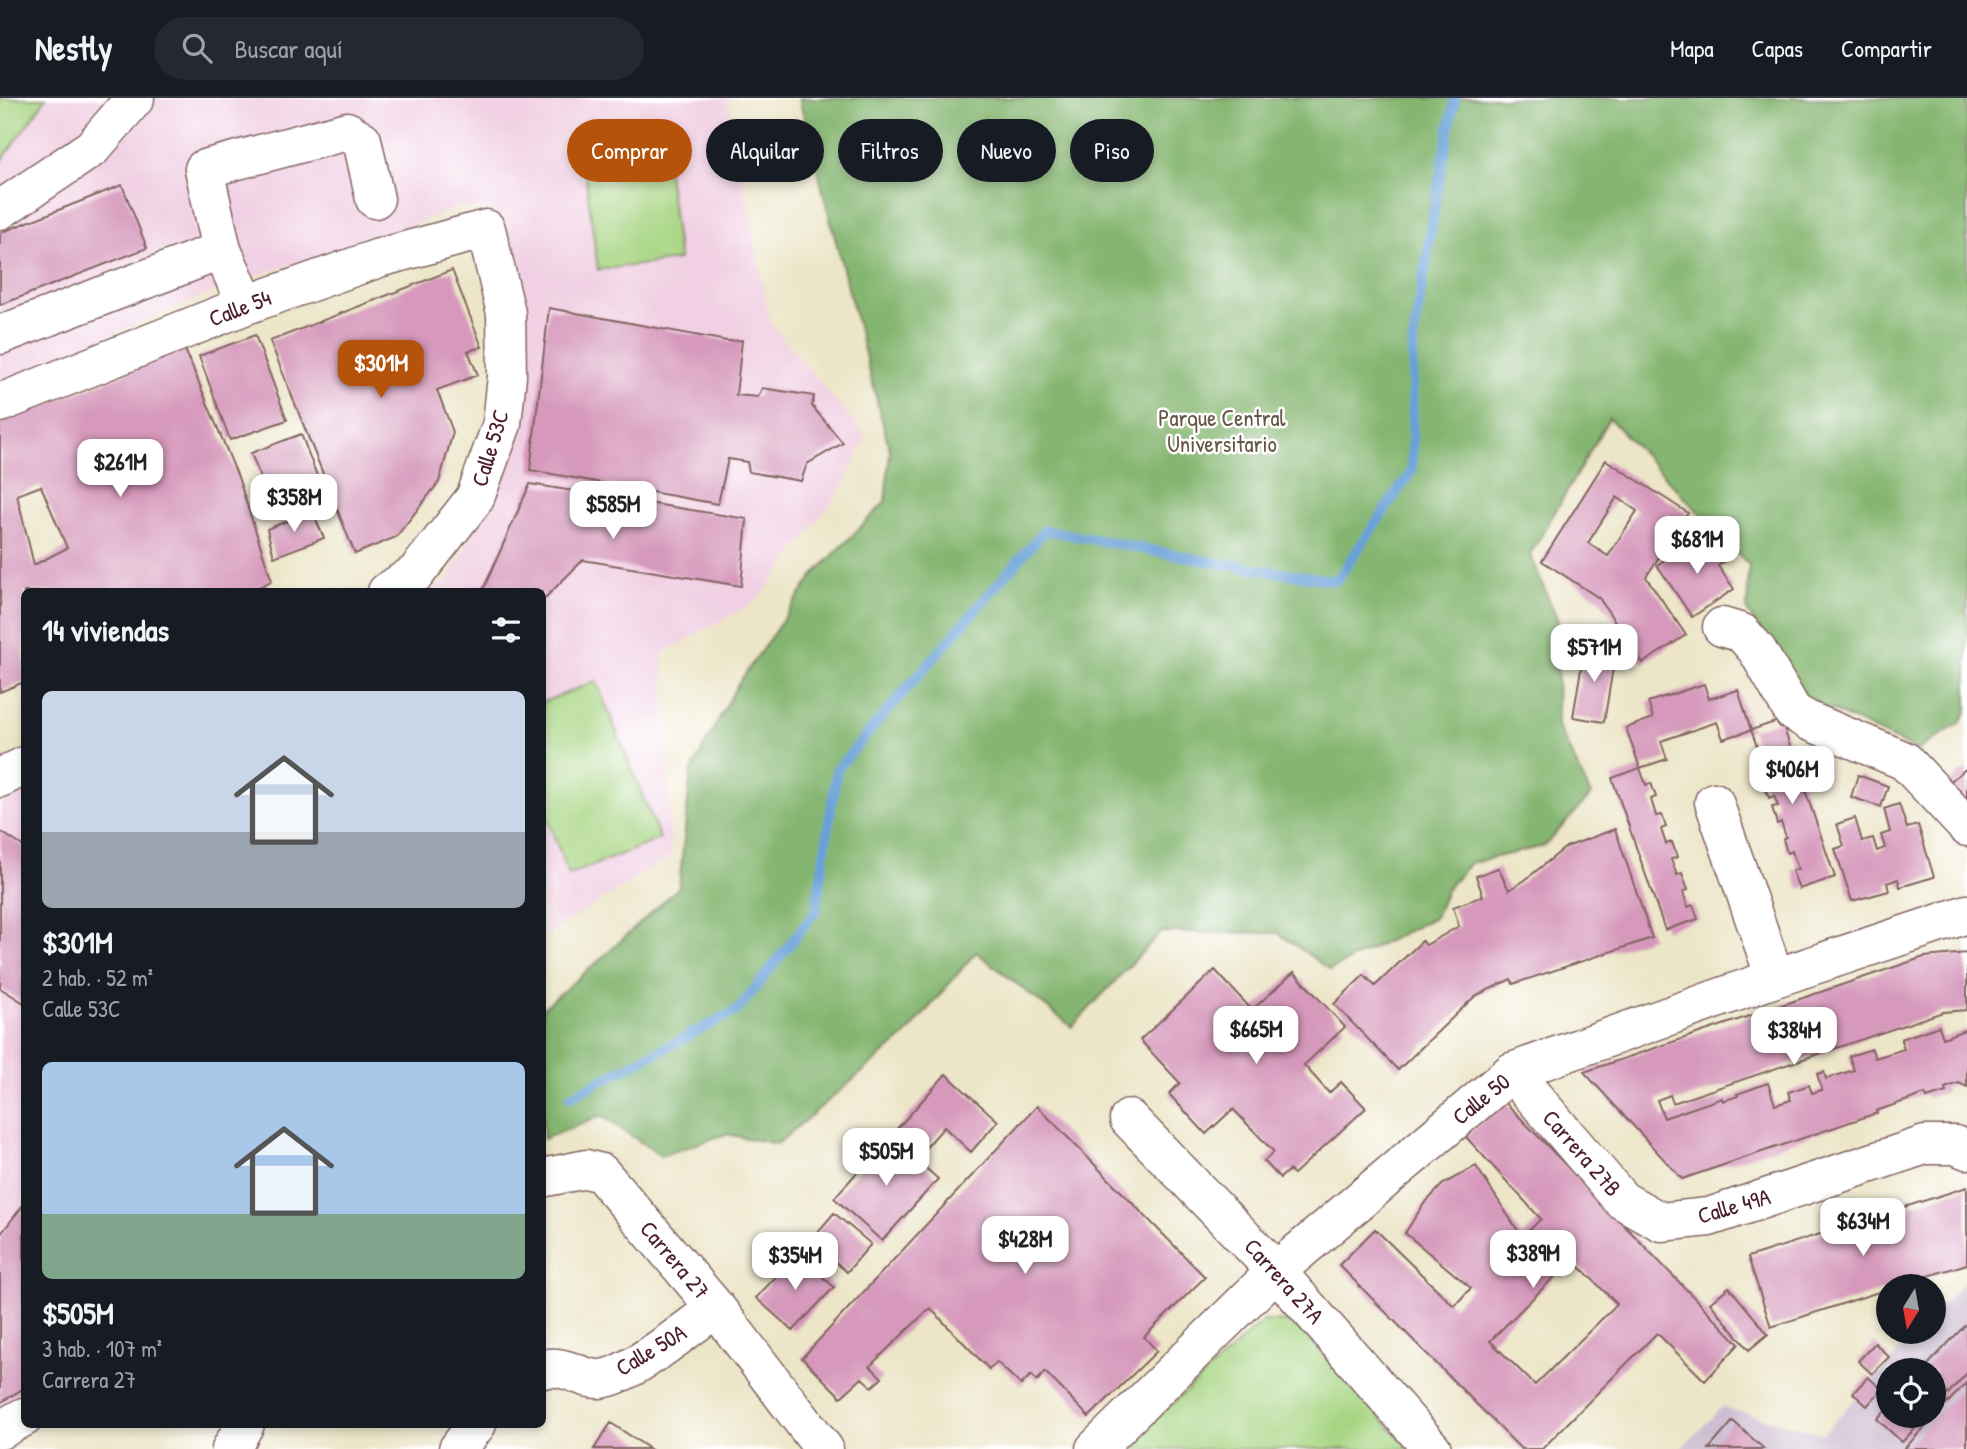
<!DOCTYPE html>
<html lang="es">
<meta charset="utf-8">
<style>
:root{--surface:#171b24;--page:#242831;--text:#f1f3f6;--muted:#9ea1a6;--line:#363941;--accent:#b45309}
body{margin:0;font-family:"Patrick Hand",sans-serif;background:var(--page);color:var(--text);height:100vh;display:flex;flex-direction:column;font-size:26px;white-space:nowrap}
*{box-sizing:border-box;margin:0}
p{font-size:23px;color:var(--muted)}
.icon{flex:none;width:38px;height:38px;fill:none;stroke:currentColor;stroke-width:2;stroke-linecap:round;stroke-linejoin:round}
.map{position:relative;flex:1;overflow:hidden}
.side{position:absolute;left:21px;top:490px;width:525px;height:840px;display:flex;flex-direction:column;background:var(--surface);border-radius:10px;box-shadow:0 4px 10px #0003}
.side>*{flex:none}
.guide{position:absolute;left:567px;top:21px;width:665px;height:63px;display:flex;gap:14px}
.needle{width:46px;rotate:191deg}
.controls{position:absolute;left:1876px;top:1176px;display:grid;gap:14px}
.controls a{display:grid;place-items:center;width:70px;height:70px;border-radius:50%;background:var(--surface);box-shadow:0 4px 10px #0003;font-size:35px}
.price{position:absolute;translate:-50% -60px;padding:0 16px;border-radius:14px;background:#fff;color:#222;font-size:23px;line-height:46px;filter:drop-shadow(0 2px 4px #0008)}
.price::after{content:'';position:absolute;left:50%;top:42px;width:21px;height:16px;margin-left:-10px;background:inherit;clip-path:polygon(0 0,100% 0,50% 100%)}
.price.selected{background:var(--accent);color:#fff}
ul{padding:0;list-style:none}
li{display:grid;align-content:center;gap:14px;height:371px;padding:0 21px}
li span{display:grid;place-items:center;height:217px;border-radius:10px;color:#555}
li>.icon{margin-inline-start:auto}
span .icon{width:126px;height:126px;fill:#fffc;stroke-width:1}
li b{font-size:30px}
h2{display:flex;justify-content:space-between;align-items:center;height:84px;padding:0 21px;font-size:30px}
.tag{padding:0 24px;border-radius:32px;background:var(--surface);box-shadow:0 4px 10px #0003;font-size:24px;line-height:63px}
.tag.selected{background:var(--accent);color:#fff}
header{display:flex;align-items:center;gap:42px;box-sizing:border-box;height:98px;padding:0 35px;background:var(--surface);border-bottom:2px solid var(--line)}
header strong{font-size:33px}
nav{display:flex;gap:38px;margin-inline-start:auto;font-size:24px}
.search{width:490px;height:63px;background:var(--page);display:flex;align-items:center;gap:18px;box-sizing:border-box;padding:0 24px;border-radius:38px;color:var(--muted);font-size:26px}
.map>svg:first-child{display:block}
</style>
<header>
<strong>Nestly</strong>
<div class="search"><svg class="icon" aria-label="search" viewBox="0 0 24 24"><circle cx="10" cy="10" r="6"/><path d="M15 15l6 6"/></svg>Buscar aquí</div>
<nav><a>Mapa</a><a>Capas</a><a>Compartir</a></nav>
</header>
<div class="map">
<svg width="1967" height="1351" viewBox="0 0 1967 1351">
<rect width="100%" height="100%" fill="#fff"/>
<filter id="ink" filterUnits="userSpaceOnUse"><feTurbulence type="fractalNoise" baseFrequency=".0143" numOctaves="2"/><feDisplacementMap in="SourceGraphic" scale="14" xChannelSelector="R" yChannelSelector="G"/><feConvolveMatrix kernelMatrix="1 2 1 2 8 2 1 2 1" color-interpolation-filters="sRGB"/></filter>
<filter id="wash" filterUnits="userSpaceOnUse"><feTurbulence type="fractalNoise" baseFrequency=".00686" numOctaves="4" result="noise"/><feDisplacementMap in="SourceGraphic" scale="28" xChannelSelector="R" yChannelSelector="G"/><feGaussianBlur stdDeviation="1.57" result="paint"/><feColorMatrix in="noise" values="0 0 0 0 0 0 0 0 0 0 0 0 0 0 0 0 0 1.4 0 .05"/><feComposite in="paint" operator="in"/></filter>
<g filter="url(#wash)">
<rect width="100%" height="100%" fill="#ece5c7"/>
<!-- built -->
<path fill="#f1d0e3" d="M0 0H728L770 225 866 339 842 390 757 503 663 555 671 758 543 839 542 494 430 493 448 481 490 403 523 257 514 142 488 113 461 108 398 132 237 184 0 284Z
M24 694V1312L0 1327V705Z"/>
<!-- industrial -->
<path fill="#cebed1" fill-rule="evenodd" d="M1967 1180V1351H1681L1722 1309 1823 1336 1917 1234H1934V1216ZM1888 1272H1934V1318H1888Z"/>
<!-- green -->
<path fill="#a7d583" stroke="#787a57" stroke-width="2" d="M0 0H46L0 65Z
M661 20 679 162 598 172 579 30Z
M596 583 660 741 569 777 543 710V604Z
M1263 1223 1293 1224 1410 1351H1123Z"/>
<!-- forest -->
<path fill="#85b671" stroke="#686a4e" stroke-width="2" d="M799 0H1967V613L1960 625 1917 652 1808 601 1747 513 1749 467 1609 320 1530 457 1558 523 1557 627 1591 697 1544 748 1470 765 1446 792 1435 819 1330 872 1278 835 1161 834 1072 929 976 854 906 937 777 1046 726 1036 661 1058 602 1018 543 1041V910L600 862 679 789 691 674 736 589 814 477 885 404 890 353Z"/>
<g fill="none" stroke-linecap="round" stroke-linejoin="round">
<!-- stream -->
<path stroke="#69a1d8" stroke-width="10" d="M570 999 738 912 816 813 837 671 1045 432 1218 465 1336 483 1412 373 1413 244 1438 89 1455 0"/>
</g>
<g id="blocks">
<!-- building -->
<path fill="#d698bb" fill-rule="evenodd" d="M122 87 147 150 0 207V135Z
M452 172 482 249 468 253 478 277 437 292 453 334 439 384 396 439 355 456 270 243Z
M549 210 727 243 742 242 736 297 758 299 762 290 814 298 812 308 843 345 807 366 801 383 749 374 747 364 728 361 718 406 530 372Z
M255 237 287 322 230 342 199 258Z
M184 249 238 379 272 483 248 494H24V584L0 594V324L117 279ZM41 388 67 450 34 467 17 397Z
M301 336 319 383 269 402 251 355Z
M1606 362 1688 415 1646 479 1686 537 1643 565 1599 500 1542 463ZM1617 399 1637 413 1608 458 1588 445Z
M530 386 747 421 741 488 583 462 542 503V494H482Z
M312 413 324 440 274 459 267 431Z
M1699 439 1708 454 1717 448 1726 462 1718 468 1734 491 1692 519 1657 467Z
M1585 547 1616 552 1604 624 1573 619Z
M1704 586 1709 601 1738 592 1751 632 1723 641 1717 624 1661 643 1667 661 1640 670 1646 687 1651 685 1656 699 1651 701 1656 718 1662 717 1666 729 1661 731 1666 746 1672 744 1677 759 1671 761 1677 777 1682 775 1688 792 1683 794 1688 809 1693 807 1698 821 1665 832 1612 680 1640 670 1626 630 1653 620 1648 604Z
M1781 622 1835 779 1799 791 1792 772 1798 771 1792 753 1787 755 1783 741 1786 739 1781 724 1777 726 1772 709 1778 708 1774 698 1769 700 1763 684 1769 682 1764 668 1759 670 1754 656 1759 654 1751 632Z
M1967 670V717L1943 689Z
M1858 677 1888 688 1881 709 1851 699Z
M1899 706 1907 730 1918 727 1934 779 1900 789 1898 781 1887 785 1889 793 1852 803 1835 751 1844 748 1837 726 1855 720 1862 743 1873 740 1877 753 1885 750 1881 737 1890 734 1884 711Z
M1615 731 1652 840 1513 886 1511 881 1475 898 1398 972 1334 906 1364 877 1375 888 1422 843 1426 847 1459 828 1453 809 1483 798 1476 778 1498 770 1509 792 1525 782 1566 749Z
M0 733 24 749V905L0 890Z
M1967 855V912L1943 914 1673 1005 1670 997 1657 1002 1664 1020 1722 1000 1723 1003 1738 998 1737 996 1768 985 1775 1007 1791 1002 1788 994 1809 987 1812 995 1822 992 1817 976 1824 974 1826 981 1854 972 1849 958 1872 951 1875 960 1904 951 1901 941 1939 928 1943 940 1967 931V989L1959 985 1945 990 1946 994 1927 1000 1925 996 1876 1013 1877 1015 1682 1081 1584 974 1924 859Z
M1215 872 1252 912 1294 874 1345 929 1304 967 1329 995 1341 984 1366 1010 1294 1076 1289 1072 1280 1080 1264 1063 1274 1054 1233 1011 1206 1036 1169 996 1180 985 1140 942Z
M946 976 998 1023 971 1054 944 1029 922 1054 896 1032Z
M1503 1002 1739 1246 1705 1283 1657 1235 1542 1351H1521L1339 1167 1375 1131 1454 1208 1471 1190 1405 1135 1423 1107 1443 1086 1476 1068 1522 1139 1541 1121 1466 1039ZM1572 1161 1617 1206 1535 1287 1490 1243Z
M1037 1008 1205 1179 1144 1239 1157 1253 1089 1319 1045 1274 1037 1283 1031 1277 1021 1287 997 1264 989 1271 930 1210 870 1268 882 1280 872 1289 862 1280 841 1299 802 1260Z
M890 1038 938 1081 882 1143 834 1100Z
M1967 1089V1166L1896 1188H1888V1191L1771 1229 1748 1159Z
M24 1106V1290L0 1305V1137Z
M834 1115 871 1146 847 1174 811 1142Z
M797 1156 834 1189 793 1233 756 1200Z
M1729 1189 1768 1236 1749 1252 1710 1205Z
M1967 1225V1275L1934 1311V1272H1923Z
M1875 1245 1889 1259 1872 1276 1858 1263Z
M1868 1279 1882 1291 1867 1308 1853 1295Z
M1967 1284V1351H1904Z
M1888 1309V1318H1927L1902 1344 1877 1321Z
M1733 1323 1764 1351H1709Z
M611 1325 650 1351H594Z"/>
</g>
</g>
<g filter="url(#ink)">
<use href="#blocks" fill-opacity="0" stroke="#836462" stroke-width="2"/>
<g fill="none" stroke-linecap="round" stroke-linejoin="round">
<defs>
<path id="minor" d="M0 112 92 50 135 0
M246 207 222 152 204 71 347 33 362 42 375 101
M0 237 222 152
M0 305 246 207 379 160 486 131 506 215 507 278 502 326 475 400 416 475 387 494
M1722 529 1742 535 1757 552 1793 614 1809 623 1905 663 1967 729
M0 680 24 668
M1714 704 1775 880
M1512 974 1775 880 1967 816
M1129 1021 1276 1173 1432 1351
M542 1080 586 1071 601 1075 716 1210 824 1351
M542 1271C567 1265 580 1282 600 1281 629 1279 691 1228 716 1210
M0 1332 24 1319
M231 1351 245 1326
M458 1351 477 1326"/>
<path id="major" d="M1095 1351 1276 1173 1512 974 1622 1102 1661 1124 1709 1119 1925 1047H1955L1967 1052"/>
</defs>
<!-- minor casing -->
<use href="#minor" stroke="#836462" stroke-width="41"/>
<!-- major casing -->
<use href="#major" stroke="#836462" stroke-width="41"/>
<!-- minor -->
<use href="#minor" stroke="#fff" stroke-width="38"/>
<!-- major -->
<use href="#major" stroke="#fff" stroke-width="38"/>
</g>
</g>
<g text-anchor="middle" stroke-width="5" stroke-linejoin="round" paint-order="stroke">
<!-- street labels -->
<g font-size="23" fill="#4a1f2b" stroke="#fff">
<text transform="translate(240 210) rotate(-21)" y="8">Calle 54</text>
<text transform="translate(490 350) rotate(-73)" y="8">Calle 53C</text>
<text transform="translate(1481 1001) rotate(-39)" y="8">Calle 50</text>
<text transform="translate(1582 1055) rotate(49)" y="8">Carrera 27B</text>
<text transform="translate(1734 1108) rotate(-16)" y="8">Calle 49A</text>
<text transform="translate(675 1162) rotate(50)" y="8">Carrera 27</text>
<text transform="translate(1284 1183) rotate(48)" y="8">Carrera 27A</text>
<text transform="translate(651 1252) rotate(-31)" y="8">Calle 50A</text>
</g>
<!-- park labels -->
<g font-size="23" fill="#665645" stroke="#fff">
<text x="1222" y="328">Parque Central<tspan x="1222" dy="26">Universitario</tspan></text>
</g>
</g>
</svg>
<div class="controls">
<a><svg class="needle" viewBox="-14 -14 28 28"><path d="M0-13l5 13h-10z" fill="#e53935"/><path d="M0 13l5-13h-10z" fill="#9ea1a6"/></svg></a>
<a><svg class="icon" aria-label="locate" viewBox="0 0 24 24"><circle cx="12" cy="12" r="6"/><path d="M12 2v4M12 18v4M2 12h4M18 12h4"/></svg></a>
</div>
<b class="price selected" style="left:381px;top:302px">$301M</b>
<b class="price" style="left:120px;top:401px">$261M</b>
<b class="price" style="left:294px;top:436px">$358M</b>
<b class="price" style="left:613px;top:443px">$585M</b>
<b class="price" style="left:1697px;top:478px">$681M</b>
<b class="price" style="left:1594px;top:586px">$571M</b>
<b class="price" style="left:1792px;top:708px">$406M</b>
<b class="price" style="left:1256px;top:968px">$665M</b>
<b class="price" style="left:1794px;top:969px">$384M</b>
<b class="price" style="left:886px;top:1090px">$505M</b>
<b class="price" style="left:1863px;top:1160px">$634M</b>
<b class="price" style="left:1025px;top:1178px">$428M</b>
<b class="price" style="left:1533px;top:1192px">$389M</b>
<b class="price" style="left:795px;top:1194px">$354M</b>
<div class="guide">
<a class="tag selected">Comprar</a>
<a class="tag">Alquilar</a>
<a class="tag">Filtros</a>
<a class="tag">Nuevo</a>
<a class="tag">Piso</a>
</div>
<section class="side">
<h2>14 viviendas<svg class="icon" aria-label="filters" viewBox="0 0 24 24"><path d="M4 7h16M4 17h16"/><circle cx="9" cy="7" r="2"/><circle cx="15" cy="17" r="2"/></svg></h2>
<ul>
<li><span style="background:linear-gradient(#c9d6e8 65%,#9aa5b1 0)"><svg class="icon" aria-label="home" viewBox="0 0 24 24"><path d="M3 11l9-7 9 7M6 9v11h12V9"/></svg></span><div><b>$301M</b><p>2 hab. · 52 m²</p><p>Calle 53C</p></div></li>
<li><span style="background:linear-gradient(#a9c7e8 70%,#7fa58c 0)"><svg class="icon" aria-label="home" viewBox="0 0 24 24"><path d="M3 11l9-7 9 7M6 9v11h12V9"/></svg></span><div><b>$505M</b><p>3 hab. · 107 m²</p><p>Carrera 27</p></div></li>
</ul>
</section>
</div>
